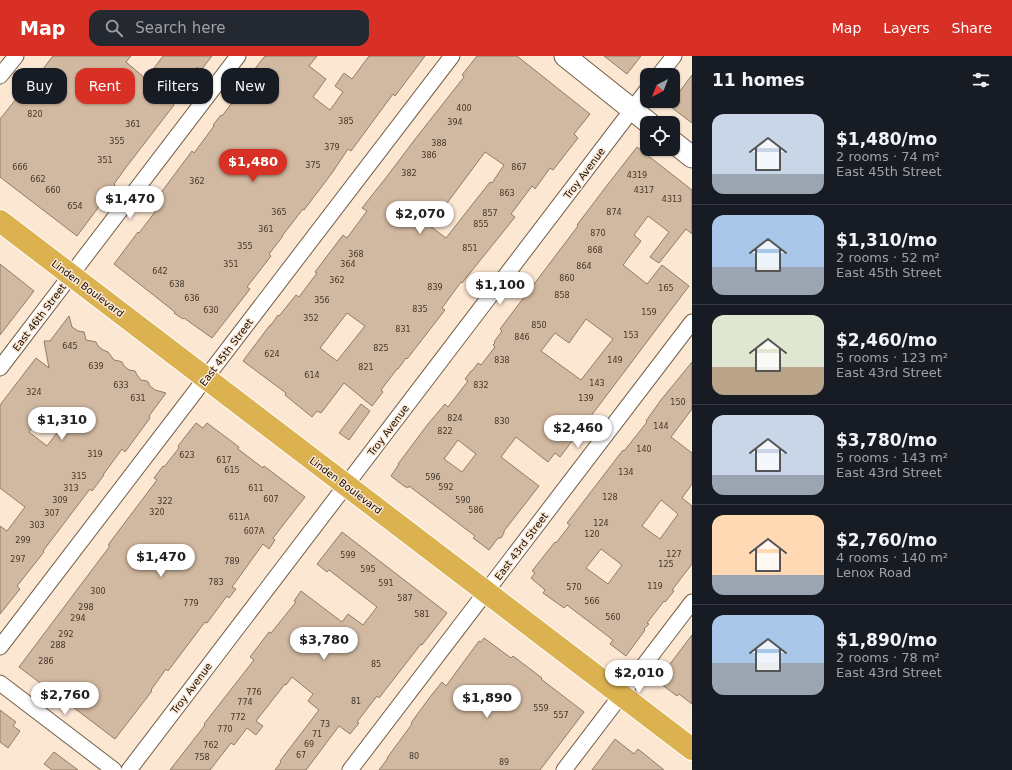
<!DOCTYPE html>
<meta charset="utf-8">
<style>
:root{--surface:#171b24;--page:#242831;--text:#f1f3f6;--muted:#9ea1a6;--line:#363941;--accent:#d93025}
body{margin:0;font-family:"DejaVu Sans",sans-serif;background:var(--page);color:var(--text);height:100vh;display:flex;flex-direction:column;font-size:15px;white-space:nowrap}
*{box-sizing:border-box;margin:0}
p{font-size:13px;color:var(--muted)}
.icon{flex:none;width:22px;height:22px;fill:none;stroke:currentColor;stroke-width:2;stroke-linecap:round;stroke-linejoin:round}
.map{position:relative;flex:1;overflow:hidden}
.panel{display:flex;flex-direction:column;background:var(--surface);width:320px}
.panel>*{flex:none}
.top-card{position:absolute;left:12px;top:12px;width:380px;height:36px;display:flex;gap:8px}
.needle{width:26px;rotate:222deg}
.tools{position:absolute;left:640px;top:12px;display:grid;gap:8px}
.tools a{display:grid;place-items:center;width:40px;height:40px;border-radius:8px;background:var(--surface);box-shadow:0 1px 3px #0004;font-size:20px}
.price{position:absolute;translate:-50% -34px;padding:0 9px;border-radius:14px;background:#fff;color:#222;font-size:13px;line-height:26px;filter:drop-shadow(0 1px 2px #0008)}
.price::after{content:'';position:absolute;left:50%;top:24px;width:12px;height:9px;margin-left:-6px;background:inherit;clip-path:polygon(0 0,100% 0,50% 100%)}
.price.active{background:var(--accent);color:#fff}
ul{padding:0;list-style:none}
li{display:flex;align-items:center;gap:12px;height:100px;padding:0 20px}
li+li{border-top:1px solid var(--line)}
li span{display:grid;place-items:center;flex:none;width:112px;height:80px;border-radius:12px;color:#555}
li>.icon{margin-inline-start:auto}
span .icon{width:48px;height:48px;fill:#fffc;stroke-width:1}
li b{font-size:17px}
h2{display:flex;justify-content:space-between;align-items:center;height:48px;padding:0 20px;font-size:17px}
.chip{padding:0 14px;border-radius:12px;background:var(--surface);box-shadow:0 1px 3px #0004;font-size:14px;line-height:36px}
.chip.active{background:var(--accent);color:#fff}
header{display:flex;align-items:center;gap:24px;box-sizing:border-box;height:56px;padding:0 20px;background:var(--accent);color:#fff}
header strong{font-size:19px}
nav{display:flex;gap:22px;margin-inline-start:auto;font-size:14px}
.search{width:280px;height:36px;background:var(--page);display:flex;align-items:center;gap:10px;box-sizing:border-box;padding:0 14px;border-radius:12px;color:var(--muted);font-size:15px}
main{display:flex;flex:1;min-height:0}
.map>svg:first-child{display:block}
</style>
<header>
<strong>Map</strong>
<div class="search"><svg class="icon" aria-label="search" viewBox="0 0 24 24"><circle cx="10" cy="10" r="6"/><path d="M15 15l6 6"/></svg>Search here</div>
<nav><a>Map</a><a>Layers</a><a>Share</a></nav>
</header>
<main>
<div class="map">
<svg width="692" height="714" viewBox="0 0 692 714">
<rect width="100%" height="100%" fill="#fce7d3"/>
<!-- building -->
<path fill="#d1b8a0" stroke="#937b64" fill-rule="evenodd" d="M53 0H131L126 6 146 23 163 0H212L201 14 197 11 171 46 174 49 127 110 114 128 115 129 77 180 0 121V63L21 37 23 39Z
M265 0H317L309 10 326 23 313 41 330 54 343 36 335 30 344 17 352 23 369 0H425L395 40 393 38 351 95 348 93 332 117 304 154 303 153 282 180H283L269 198 271 200 247 231 250 233 212 282 184 262 183 263 174 257 175 256 114 208 138 176 139 177 155 156 148 151 159 137 160 138 192 95 194 97 214 70 213 69 221 59 222 60 244 31 242 29Z
M477 0H517L590 58 574 78 578 82 553 114 550 112 535 133 532 130 511 158 515 161 462 227 461 226 442 252 445 254 407 303 406 302 398 313H397L381 334 383 336 372 350 344 327 321 357 317 355 312 361 285 339 286 337 243 305 270 269H271L278 259 279 260 296 239 299 241 317 217 315 216 343 179 347 182 367 155 362 152 385 123 416 82 464 21 462 19ZM485 96 504 109 492 127 490 126 446 182 430 170ZM347 257 365 270 337 305 320 292Z
M604 0H641L627 18Z
M692 19V67L671 51V47Z
M637 91 692 134V178L686 173 659 207 650 201 669 176 648 160 634 179 641 185 623 209 647 228 662 209 689 230 560 401 555 397 548 406 516 381 501 401 539 430 504 475V477L501 482H498L489 494 473 482 475 480 409 430 408 432 404 430 391 420 399 408H398L428 368 445 348 448 351 468 325 465 323 471 315H472L478 307 481 309 495 291 493 289 495 287 494 286 502 275 500 273 578 170 577 169 605 132ZM586 263 613 283 581 324 541 295 555 277 569 287ZM458 384 476 398 462 416 444 403Z
M0 208 34 235 0 279Z
M69 260 72 271 78 275 84 276 86 284 96 286 98 290 103 294 108 296 114 304 119 305 122 306 124 310 129 314 135 315 137 319 141 324 147 325 149 327V329L155 334 166 337 149 360 150 362 125 396 122 393 103 419H104L92 435 90 433 43 495 44 496 17 530 20 533 0 558V470L7 475 25 451 0 432V349L36 302 49 312 44 285H50ZM46 355 63 369 47 390 29 376Z
M692 306V353L671 381 692 397V428L682 442 692 450V508L672 534 674 535 665 546 664 545 647 567 649 568 644 573 645 574 626 600 610 588 613 584 567 549 564 552 543 537 545 534 531 522 535 517 532 515 555 486 556 487 570 469 567 467 623 394 624 395 636 380 647 366 646 365 661 344ZM661 444 678 458 660 483 642 470ZM601 493 622 509 608 528 586 512Z
M361 348 370 355 349 384 339 377Z
M196 367 203 372 207 367 239 391 238 393 263 412 264 410 305 441 273 482 275 484 269 493 263 488 232 531 236 533 229 542 227 540 207 567 205 566 168 615 166 613 151 634 152 635 115 683 65 645 64 647 55 640 56 639 19 611 110 490 108 489 157 424 154 422 163 410 164 411 179 392 178 390Z
M342 476 447 557 422 589 421 588 379 642 377 640 357 666 359 667 350 678 339 670 306 714H275L281 706 280 705 319 654 308 645 313 638 292 621 286 629 285 628 256 665 263 670 256 679 247 672 234 689 231 687 210 714H170L205 669 204 668 254 604 250 601 269 576 271 577 296 546 294 545 301 535 342 566 348 558 363 569 377 551 329 514 327 516 317 508Z
M692 579V648L679 638 677 640 657 625Z
M484 582 511 602 513 600 542 622 541 623 584 656 540 714H379L388 702H387L412 668 411 667 430 641 442 626 446 630 479 585 481 586Z
M0 654 16 666 13 670 20 675 8 692 0 686Z
M615 683 634 698 638 693 664 714H592Z
M54 696 78 714H52L44 708Z"/>
<g fill="none" stroke-linecap="round" stroke-linejoin="round">
<defs>
<path id="minor" d="M659 19 674 0
M0 20 16 0
M0 312 238 0
M0 591 452 0
M0 627 114 714
M129 714 647 34
M350 714 692 266
M564 714 692 546"/>
<path id="secondary" d="M565 0 649 67
M673 86 692 101"/>
<path id="trunk" d="M0 165 692 693"/>
</defs>
<!-- minor casing -->
<use href="#minor" stroke="#755f48" stroke-width="17"/>
<!-- secondary casing -->
<use href="#secondary" stroke="#755f48" stroke-width="23"/>
<!-- trunk casing -->
<use href="#trunk" stroke="#fff" stroke-width="24"/>
<!-- minor -->
<use href="#minor" stroke="#fff" stroke-width="15"/>
<!-- secondary -->
<use href="#secondary" stroke="#fff" stroke-width="21"/>
<!-- trunk -->
<use href="#trunk" stroke="#dcb250" stroke-width="22"/>
</g>
<g text-anchor="middle" stroke-width="3" stroke-linejoin="round" paint-order="stroke">
<!-- number labels -->
<g font-size="8" fill="#43372b">
<text x="464" y="55">400</text>
<text x="35" y="61">820</text>
<text x="346" y="68">385</text>
<text x="455" y="69">394</text>
<text x="133" y="71">361</text>
<text x="117" y="88">355</text>
<text x="439" y="90">388</text>
<text x="332" y="94">379</text>
<text x="429" y="102">386</text>
<text x="105" y="107">351</text>
<text x="313" y="112">375</text>
<text x="20" y="114">666</text>
<text x="519" y="114">867</text>
<text x="409" y="120">382</text>
<text x="637" y="122">4319</text>
<text x="38" y="126">662</text>
<text x="197" y="128">362</text>
<text x="53" y="137">660</text>
<text x="644" y="137">4317</text>
<text x="507" y="140">863</text>
<text x="672" y="146">4313</text>
<text x="75" y="153">654</text>
<text x="279" y="159">365</text>
<text x="614" y="159">874</text>
<text x="490" y="160">857</text>
<text x="481" y="171">855</text>
<text x="266" y="176">361</text>
<text x="598" y="180">870</text>
<text x="245" y="193">355</text>
<text x="470" y="195">851</text>
<text x="595" y="197">868</text>
<text x="356" y="201">368</text>
<text x="231" y="211">351</text>
<text x="348" y="211">364</text>
<text x="584" y="213">864</text>
<text x="160" y="218">642</text>
<text x="567" y="225">860</text>
<text x="337" y="227">362</text>
<text x="177" y="231">638</text>
<text x="435" y="234">839</text>
<text x="666" y="235">165</text>
<text x="562" y="242">858</text>
<text x="192" y="245">636</text>
<text x="322" y="247">356</text>
<text x="420" y="256">835</text>
<text x="211" y="257">630</text>
<text x="649" y="259">159</text>
<text x="311" y="265">352</text>
<text x="539" y="272">850</text>
<text x="403" y="276">831</text>
<text x="631" y="282">153</text>
<text x="522" y="284">846</text>
<text x="70" y="293">645</text>
<text x="381" y="295">825</text>
<text x="272" y="301">624</text>
<text x="502" y="307">838</text>
<text x="615" y="307">149</text>
<text x="96" y="313">639</text>
<text x="366" y="314">821</text>
<text x="312" y="322">614</text>
<text x="597" y="330">143</text>
<text x="121" y="332">633</text>
<text x="481" y="332">832</text>
<text x="34" y="339">324</text>
<text x="138" y="345">631</text>
<text x="586" y="345">139</text>
<text x="678" y="349">150</text>
<text x="455" y="365">824</text>
<text x="502" y="368">830</text>
<text x="661" y="373">144</text>
<text x="445" y="378">822</text>
<text x="644" y="396">140</text>
<text x="95" y="401">319</text>
<text x="187" y="402">623</text>
<text x="224" y="407">617</text>
<text x="232" y="417">615</text>
<text x="626" y="419">134</text>
<text x="79" y="423">315</text>
<text x="433" y="424">596</text>
<text x="446" y="434">592</text>
<text x="71" y="435">313</text>
<text x="256" y="435">611</text>
<text x="610" y="444">128</text>
<text x="271" y="446">607</text>
<text x="60" y="447">309</text>
<text x="463" y="447">590</text>
<text x="165" y="448">322</text>
<text x="476" y="457">586</text>
<text x="157" y="459">320</text>
<text x="52" y="460">307</text>
<text x="239" y="464">611A</text>
<text x="601" y="470">124</text>
<text x="37" y="472">303</text>
<text x="254" y="478">607A</text>
<text x="592" y="481">120</text>
<text x="23" y="487">299</text>
<text x="674" y="501">127</text>
<text x="348" y="502">599</text>
<text x="18" y="506">297</text>
<text x="232" y="508">789</text>
<text x="666" y="511">125</text>
<text x="368" y="516">595</text>
<text x="216" y="529">783</text>
<text x="386" y="530">591</text>
<text x="655" y="533">119</text>
<text x="574" y="534">570</text>
<text x="98" y="538">300</text>
<text x="405" y="545">587</text>
<text x="592" y="548">566</text>
<text x="191" y="550">779</text>
<text x="86" y="554">298</text>
<text x="422" y="561">581</text>
<text x="613" y="564">560</text>
<text x="78" y="565">294</text>
<text x="66" y="581">292</text>
<text x="58" y="592">288</text>
<text x="46" y="608">286</text>
<text x="376" y="611">85</text>
<text x="254" y="639">776</text>
<text x="356" y="648">81</text>
<text x="245" y="649">774</text>
<text x="541" y="655">559</text>
<text x="561" y="662">557</text>
<text x="238" y="664">772</text>
<text x="325" y="671">73</text>
<text x="225" y="676">770</text>
<text x="317" y="681">71</text>
<text x="309" y="691">69</text>
<text x="211" y="692">762</text>
<text x="301" y="702">67</text>
<text x="414" y="703">80</text>
<text x="202" y="704">758</text>
<text x="504" y="709">89</text>
</g>
<!-- street labels -->
<g font-size="10" fill="#140c04" stroke="#fce7d3">
<text transform="translate(584 117) rotate(-53)" y="4">Troy Avenue</text>
<text transform="translate(88 232) rotate(37)" y="4">Linden Boulevard</text>
<text transform="translate(39 261) rotate(-53)" y="4">East 46th Street</text>
<text transform="translate(226 296) rotate(-53)" y="4">East 45th Street</text>
<text transform="translate(388 374) rotate(-53)" y="4">Troy Avenue</text>
<text transform="translate(346 429) rotate(37)" y="4">Linden Boulevard</text>
<text transform="translate(521 490) rotate(-53)" y="4">East 43rd Street</text>
<text transform="translate(191 632) rotate(-53)" y="4">Troy Avenue</text>
</g>
</g>
</svg>
<div class="tools">
<a><svg class="needle" viewBox="-14 -14 28 28"><path d="M0-13l5 13h-10z" fill="#e53935"/><path d="M0 13l5-13h-10z" fill="#9ea1a6"/></svg></a>
<a><svg class="icon" aria-label="locate" viewBox="0 0 24 24"><circle cx="12" cy="12" r="6"/><path d="M12 2v4M12 18v4M2 12h4M18 12h4"/></svg></a>
</div>
<b class="price active" style="left:253px;top:127px">$1,480</b>
<b class="price" style="left:130px;top:164px">$1,470</b>
<b class="price" style="left:420px;top:179px">$2,070</b>
<b class="price" style="left:500px;top:250px">$1,100</b>
<b class="price" style="left:62px;top:385px">$1,310</b>
<b class="price" style="left:578px;top:393px">$2,460</b>
<b class="price" style="left:161px;top:522px">$1,470</b>
<b class="price" style="left:324px;top:605px">$3,780</b>
<b class="price" style="left:639px;top:638px">$2,010</b>
<b class="price" style="left:65px;top:660px">$2,760</b>
<b class="price" style="left:487px;top:663px">$1,890</b>
<div class="top-card">
<a class="chip">Buy</a>
<a class="chip active">Rent</a>
<a class="chip">Filters</a>
<a class="chip">New</a>
</div>
</div>
<section class="panel">
<h2>11 homes<svg class="icon" aria-label="filters" viewBox="0 0 24 24"><path d="M4 7h16M4 17h16"/><circle cx="9" cy="7" r="2"/><circle cx="15" cy="17" r="2"/></svg></h2>
<ul>
<li><span style="background:linear-gradient(#c9d6e8 75%,#9aa5b1 0)"><svg class="icon" aria-label="home" viewBox="0 0 24 24"><path d="M3 11l9-7 9 7M6 9v11h12V9"/></svg></span><div><b>$1,480/mo</b><p>2 rooms · 74 m²</p><p>East 45th Street</p></div></li>
<li><span style="background:linear-gradient(#a9c7e8 65%,#9aa5b1 0)"><svg class="icon" aria-label="home" viewBox="0 0 24 24"><path d="M3 11l9-7 9 7M6 9v11h12V9"/></svg></span><div><b>$1,310/mo</b><p>2 rooms · 52 m²</p><p>East 45th Street</p></div></li>
<li><span style="background:linear-gradient(#dfe7d0 65%,#b9a48a 0)"><svg class="icon" aria-label="home" viewBox="0 0 24 24"><path d="M3 11l9-7 9 7M6 9v11h12V9"/></svg></span><div><b>$2,460/mo</b><p>5 rooms · 123 m²</p><p>East 43rd Street</p></div></li>
<li><span style="background:linear-gradient(#c9d6e8 75%,#9aa5b1 0)"><svg class="icon" aria-label="home" viewBox="0 0 24 24"><path d="M3 11l9-7 9 7M6 9v11h12V9"/></svg></span><div><b>$3,780/mo</b><p>5 rooms · 143 m²</p><p>East 43rd Street</p></div></li>
<li><span style="background:linear-gradient(#ffd9b3 75%,#9aa5b1 0)"><svg class="icon" aria-label="home" viewBox="0 0 24 24"><path d="M3 11l9-7 9 7M6 9v11h12V9"/></svg></span><div><b>$2,760/mo</b><p>4 rooms · 140 m²</p><p>Lenox Road</p></div></li>
<li><span style="background:linear-gradient(#a9c7e8 60%,#9aa5b1 0)"><svg class="icon" aria-label="home" viewBox="0 0 24 24"><path d="M3 11l9-7 9 7M6 9v11h12V9"/></svg></span><div><b>$1,890/mo</b><p>2 rooms · 78 m²</p><p>East 43rd Street</p></div></li>
</ul>
</section>
</main>
